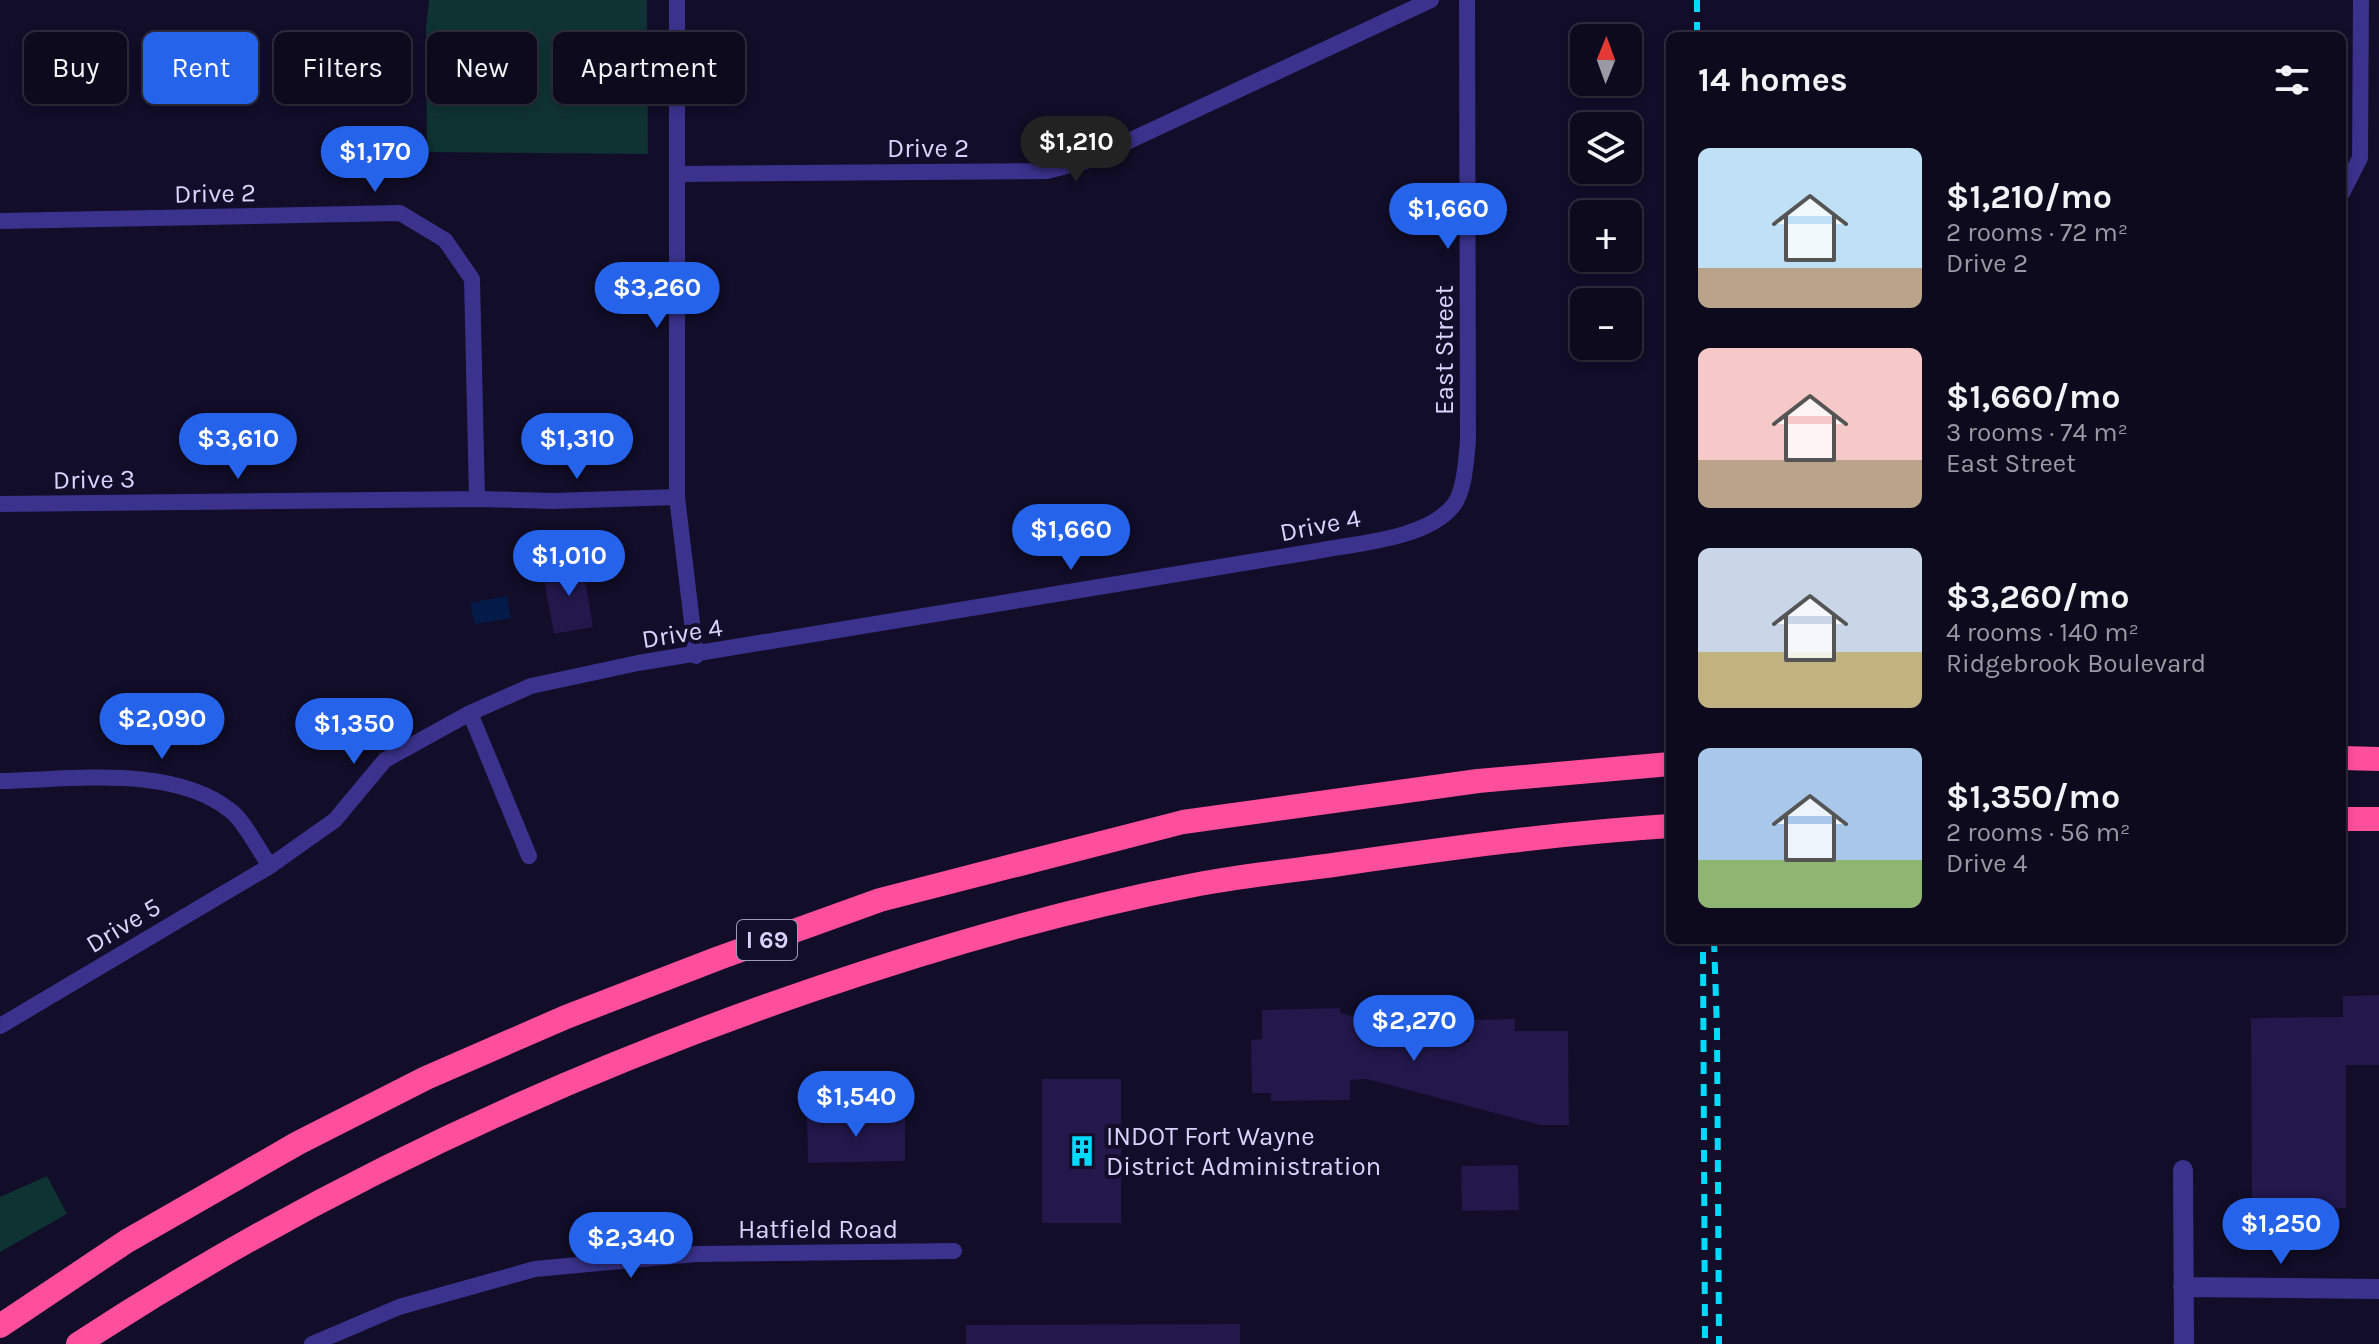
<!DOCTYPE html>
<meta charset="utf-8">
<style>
:root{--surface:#0e0a1e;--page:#1c182b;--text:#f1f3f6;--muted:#9b9aa4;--line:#2e2b3c;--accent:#2563eb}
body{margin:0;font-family:Karla,sans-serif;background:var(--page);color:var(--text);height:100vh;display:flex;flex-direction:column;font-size:30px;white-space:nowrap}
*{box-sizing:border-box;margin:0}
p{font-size:26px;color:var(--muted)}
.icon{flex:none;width:44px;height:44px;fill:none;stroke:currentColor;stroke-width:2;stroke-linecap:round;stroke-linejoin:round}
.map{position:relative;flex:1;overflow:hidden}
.side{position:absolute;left:1666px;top:32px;width:680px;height:912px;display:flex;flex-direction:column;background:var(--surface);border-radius:12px;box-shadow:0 4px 12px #0003,0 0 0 2px var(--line)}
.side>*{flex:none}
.guide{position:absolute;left:24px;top:32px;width:760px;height:72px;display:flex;gap:16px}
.needle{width:52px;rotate:1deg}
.buttons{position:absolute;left:1570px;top:24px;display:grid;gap:16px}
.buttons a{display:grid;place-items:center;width:72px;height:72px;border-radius:12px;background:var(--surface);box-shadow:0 4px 12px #0003,0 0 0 2px var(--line);font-size:40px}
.price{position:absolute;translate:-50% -68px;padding:0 18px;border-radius:28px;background:var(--accent);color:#fff;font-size:26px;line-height:52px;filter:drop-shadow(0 2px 4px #0008)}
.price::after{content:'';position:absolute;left:50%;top:48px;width:24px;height:18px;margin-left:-12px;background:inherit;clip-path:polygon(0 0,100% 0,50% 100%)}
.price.selected{background:#222;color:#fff}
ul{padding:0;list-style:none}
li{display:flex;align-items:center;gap:24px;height:200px;padding:0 32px}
li span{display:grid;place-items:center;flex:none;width:224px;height:160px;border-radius:12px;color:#555}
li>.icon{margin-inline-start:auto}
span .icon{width:96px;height:96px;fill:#fffc;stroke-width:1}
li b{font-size:34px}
h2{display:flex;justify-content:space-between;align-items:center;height:96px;padding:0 32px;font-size:34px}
.pill{padding:0 28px;border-radius:12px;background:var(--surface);box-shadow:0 4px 12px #0003,0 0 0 2px var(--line);font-size:28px;line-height:72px}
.pill.selected{background:var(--accent);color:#fff}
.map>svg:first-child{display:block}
</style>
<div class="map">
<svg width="2379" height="1344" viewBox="0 0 2379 1344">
<rect width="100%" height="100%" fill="#120d28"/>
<!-- green -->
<path fill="#0f3232" d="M429 0H647L648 154 427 152 426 28Z
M47 1176 67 1214 0 1252V1197Z"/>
<!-- water -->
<path fill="#041a49" d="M507 596 511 618 475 624 470 603Z"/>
<!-- building -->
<path fill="#23174b" d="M581 558 593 627 554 634 544 580 560 577 557 563Z
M2379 995V1065H2346V1208H2252L2251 1018 2343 1017V996Z
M1340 1008V1013L1451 1042H1469L1468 1020 1515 1019V1031H1568L1569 1125H1540L1367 1079 1350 1080V1100L1271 1101V1093H1252L1251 1040 1262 1039V1010Z
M1042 1079H1121V1223H1042Z
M905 1115V1161L808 1163 807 1117Z
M1518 1165 1519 1210 1462 1211 1461 1166Z
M1240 1324V1344H966V1325Z"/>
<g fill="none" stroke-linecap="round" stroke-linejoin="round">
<!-- minor -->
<path stroke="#3a328c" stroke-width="16" d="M677 0V497L696 656
M677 174 1047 171 1086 161 1431 0
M2342 193 2360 158 2361 0
M0 221 400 213 445 240 472 279 477 499
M0 504 477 499 553 501 677 497
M470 713 529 856
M0 781C71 780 173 764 231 811 245 822 259 851 270 866
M0 1026 270 866 335 820 385 760 470 713 531 686 638 663 1317 551C1357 543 1425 539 1452 507 1465 493 1466 459 1468 441L1467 0
M312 1344 399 1307 535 1269 696 1254 954 1251"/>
<!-- tertiary -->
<path stroke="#3a328c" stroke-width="20" d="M2183 1170 2184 1344
M2183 1287 2379 1289"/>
<!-- motorway -->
<path stroke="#ff4e9c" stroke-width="24" d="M2342 758 2379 759
M2342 819H2379
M0 1326 127 1241 298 1143 426 1078 566 1017 719 958 880 900 1183 822 1478 781 1670 764
M78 1344C306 1195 555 1078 812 990 935 948 1061 911 1189 886 1239 876 1290 871 1340 864 1450 848 1559 833 1670 826"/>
<!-- rail -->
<path stroke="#00dafe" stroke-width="6" stroke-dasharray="12 10" stroke-linecap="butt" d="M1697 0V36
M1714 940 1717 1030 1719 1344
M1703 952 1705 1344"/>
</g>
<!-- icons -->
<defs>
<symbol id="building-bare" viewBox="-9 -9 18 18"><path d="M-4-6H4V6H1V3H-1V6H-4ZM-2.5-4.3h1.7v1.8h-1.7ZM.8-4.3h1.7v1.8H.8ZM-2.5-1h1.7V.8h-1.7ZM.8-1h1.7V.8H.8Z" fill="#00dafe" stroke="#120d28" stroke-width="2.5" paint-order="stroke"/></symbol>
</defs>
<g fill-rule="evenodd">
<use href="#building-bare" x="1060" y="1129" width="44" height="44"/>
</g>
<g text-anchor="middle" stroke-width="8" stroke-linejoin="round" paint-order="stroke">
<!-- shield labels -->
<rect fill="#120d28" stroke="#9e98be" stroke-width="2" x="737" y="920" width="60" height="40" rx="6"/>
<g font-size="24" font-weight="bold" fill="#dad3ff">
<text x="767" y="948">I 69</text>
</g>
<!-- street labels -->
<g font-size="26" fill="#dad3ff" stroke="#120d28">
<text x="928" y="157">Drive 2</text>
<text transform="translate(215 193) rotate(-1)" y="9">Drive 2</text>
<text transform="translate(1444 350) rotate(-90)" y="9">East Street</text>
<text transform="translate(94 479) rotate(-1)" y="9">Drive 3</text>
<text transform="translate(1320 525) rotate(-11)" y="9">Drive 4</text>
<text transform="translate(682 633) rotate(-9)" y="9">Drive 4</text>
<text transform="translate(123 925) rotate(-31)" y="9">Drive 5</text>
<text x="818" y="1238">Hatfield Road</text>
</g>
<!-- poi labels -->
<g font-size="26" fill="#dad3ff" stroke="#120d28" text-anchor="start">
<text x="1106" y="1145">INDOT Fort Wayne<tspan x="1106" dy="30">District Administration</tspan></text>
</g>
</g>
</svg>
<div class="buttons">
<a><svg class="needle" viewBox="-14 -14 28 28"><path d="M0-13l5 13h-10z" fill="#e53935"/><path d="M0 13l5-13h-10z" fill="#9b9aa4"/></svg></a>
<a><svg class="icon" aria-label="layers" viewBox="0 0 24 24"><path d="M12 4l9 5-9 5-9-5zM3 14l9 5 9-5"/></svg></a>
<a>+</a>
<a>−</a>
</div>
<b class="price selected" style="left:1076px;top:184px">$1,210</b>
<b class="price" style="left:375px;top:194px">$1,170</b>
<b class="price" style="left:1448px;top:251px">$1,660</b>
<b class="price" style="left:657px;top:330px">$3,260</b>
<b class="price" style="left:238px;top:481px">$3,610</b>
<b class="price" style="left:577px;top:481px">$1,310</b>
<b class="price" style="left:1071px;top:572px">$1,660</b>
<b class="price" style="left:569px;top:598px">$1,010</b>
<b class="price" style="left:162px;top:761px">$2,090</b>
<b class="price" style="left:354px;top:766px">$1,350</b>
<b class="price" style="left:1414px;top:1063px">$2,270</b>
<b class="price" style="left:856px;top:1139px">$1,540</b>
<b class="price" style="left:2281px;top:1266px">$1,250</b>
<b class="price" style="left:631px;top:1280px">$2,340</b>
<div class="guide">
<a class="pill">Buy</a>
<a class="pill selected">Rent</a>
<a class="pill">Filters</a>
<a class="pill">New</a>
<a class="pill">Apartment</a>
</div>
<section class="side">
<h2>14 homes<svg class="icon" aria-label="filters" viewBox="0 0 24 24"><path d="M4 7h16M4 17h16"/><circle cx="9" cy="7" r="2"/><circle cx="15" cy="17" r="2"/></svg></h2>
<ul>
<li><span style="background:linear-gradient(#bfe0f5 75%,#b9a48a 0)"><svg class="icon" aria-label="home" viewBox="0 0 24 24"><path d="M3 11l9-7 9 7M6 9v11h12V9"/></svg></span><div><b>$1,210/mo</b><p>2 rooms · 72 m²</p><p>Drive 2</p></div></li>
<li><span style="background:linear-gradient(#f6c9c9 70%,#b9a48a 0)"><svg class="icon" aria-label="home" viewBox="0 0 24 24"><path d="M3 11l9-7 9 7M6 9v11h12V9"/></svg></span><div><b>$1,660/mo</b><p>3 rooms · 74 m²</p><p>East Street</p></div></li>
<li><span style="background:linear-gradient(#c9d6e8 65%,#c2b280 0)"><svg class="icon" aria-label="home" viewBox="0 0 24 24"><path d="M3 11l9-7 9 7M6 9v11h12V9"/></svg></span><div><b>$3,260/mo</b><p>4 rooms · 140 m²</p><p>Ridgebrook Boulevard</p></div></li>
<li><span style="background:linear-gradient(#a9c7e8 70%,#8fb573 0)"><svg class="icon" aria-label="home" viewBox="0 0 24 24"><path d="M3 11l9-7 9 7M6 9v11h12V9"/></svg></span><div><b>$1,350/mo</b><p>2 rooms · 56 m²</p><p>Drive 4</p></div></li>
</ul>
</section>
</div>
